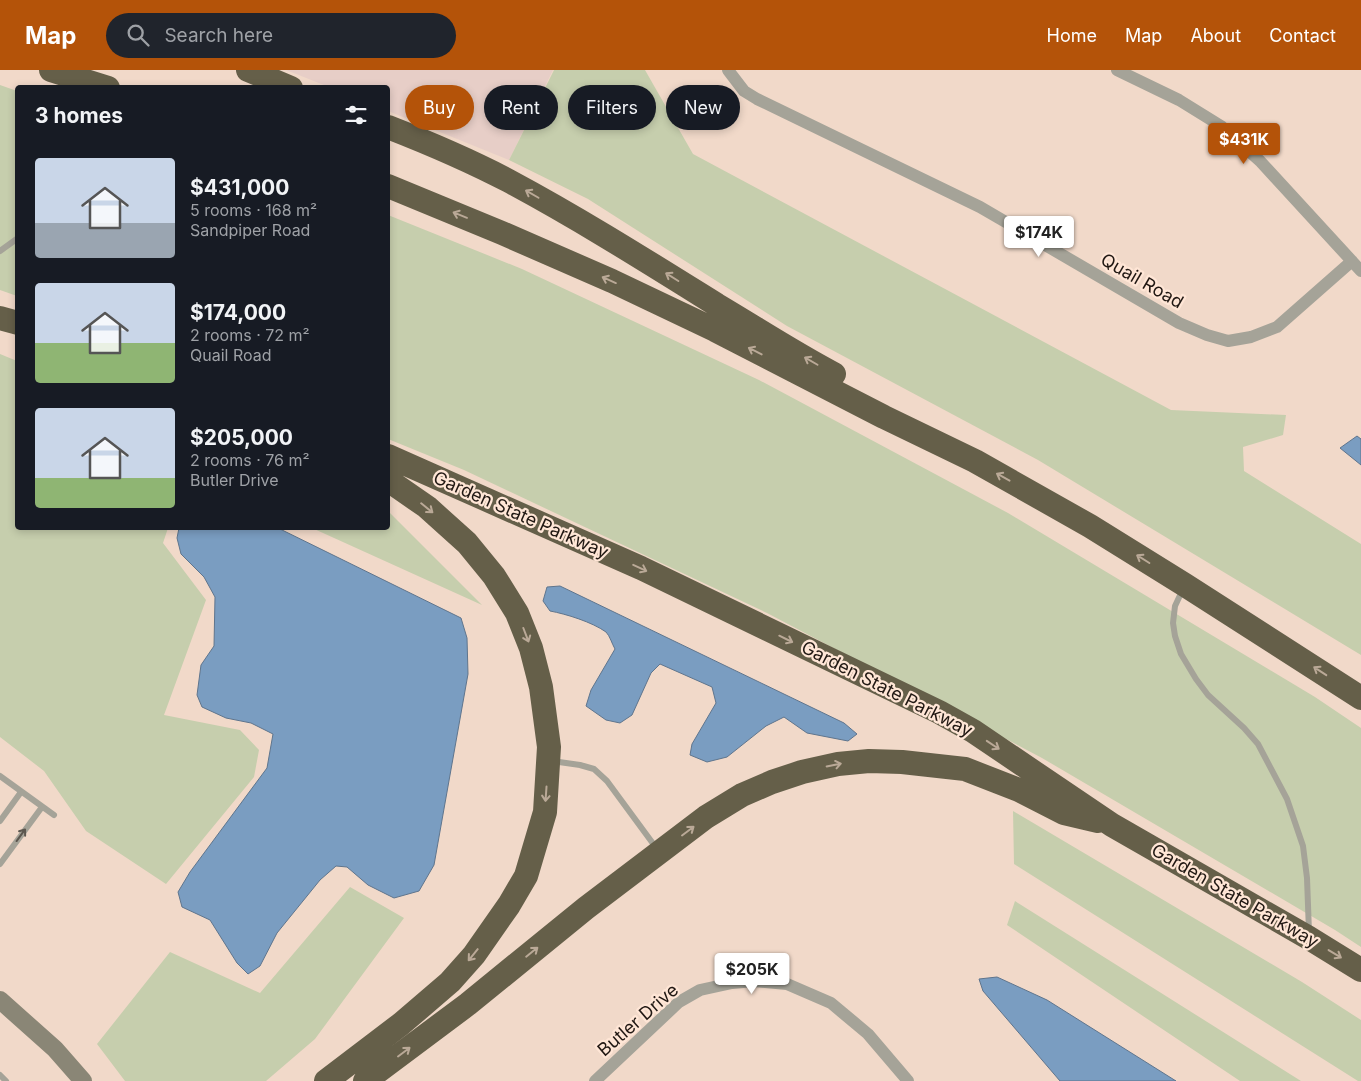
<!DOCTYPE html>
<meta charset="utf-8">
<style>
:root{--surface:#171b24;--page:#20242c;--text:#f1f3f6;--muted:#9ea1a6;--accent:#b45309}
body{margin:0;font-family:Inter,sans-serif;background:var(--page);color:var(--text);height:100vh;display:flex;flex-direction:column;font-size:19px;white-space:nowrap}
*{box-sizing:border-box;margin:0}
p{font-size:16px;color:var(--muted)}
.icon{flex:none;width:28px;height:28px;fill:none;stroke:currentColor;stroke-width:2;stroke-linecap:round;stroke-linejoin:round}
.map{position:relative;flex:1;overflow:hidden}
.sheet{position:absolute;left:15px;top:15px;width:375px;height:445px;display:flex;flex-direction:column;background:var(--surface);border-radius:5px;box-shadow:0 2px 8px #0003}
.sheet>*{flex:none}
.hud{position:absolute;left:405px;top:15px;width:475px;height:45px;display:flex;gap:10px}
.price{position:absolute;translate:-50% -42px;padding:0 11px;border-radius:5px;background:#fff;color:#222;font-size:16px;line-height:32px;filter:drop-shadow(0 1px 2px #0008)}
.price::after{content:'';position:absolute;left:50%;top:30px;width:15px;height:11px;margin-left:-8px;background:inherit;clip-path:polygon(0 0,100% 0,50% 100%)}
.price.active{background:var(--accent);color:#fff}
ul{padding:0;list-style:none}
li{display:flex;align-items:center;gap:15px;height:125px;padding:0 20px}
li span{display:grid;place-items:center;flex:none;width:140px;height:100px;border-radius:5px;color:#555}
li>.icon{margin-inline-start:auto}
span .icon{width:60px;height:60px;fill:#fffc;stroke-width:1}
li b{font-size:21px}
h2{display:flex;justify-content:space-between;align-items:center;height:60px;padding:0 20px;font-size:21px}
.chip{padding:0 18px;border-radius:22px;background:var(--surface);box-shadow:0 2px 8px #0003;font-size:18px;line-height:45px}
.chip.active{background:var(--accent);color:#fff}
header{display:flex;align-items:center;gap:30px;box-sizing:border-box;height:70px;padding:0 25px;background:var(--accent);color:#fff}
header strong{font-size:24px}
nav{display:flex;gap:28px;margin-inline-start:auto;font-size:18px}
.search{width:350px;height:45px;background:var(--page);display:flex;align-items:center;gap:12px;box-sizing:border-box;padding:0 18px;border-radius:28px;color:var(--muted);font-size:19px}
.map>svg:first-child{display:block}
</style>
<header>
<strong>Map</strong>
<div class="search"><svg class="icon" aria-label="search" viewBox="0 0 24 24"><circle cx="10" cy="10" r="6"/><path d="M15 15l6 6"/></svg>Search here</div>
<nav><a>Home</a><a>Map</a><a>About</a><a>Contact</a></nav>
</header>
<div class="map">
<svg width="1361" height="1011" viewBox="0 0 1361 1011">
<rect width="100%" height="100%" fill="#f1d9c9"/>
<!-- industrial -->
<path fill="#e7cec7" d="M286 0H553L509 90 388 41V18L329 17Z"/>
<!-- green -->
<path fill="#c6cead" d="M554 0H645L693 84 1171 340 1286 345 1283 365 1243 377 1244 401 1361 474V585L1038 390 787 256 588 129 509 90Z
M0 15 17 21V226L0 220Z
M388 145 522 199 759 310 1008 443 1315 627 1361 658V877L1335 860 1042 688 767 543 464 400 388 369Z
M0 284 17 291 18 458H168L163 473 206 530 164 645 240 660 259 680 254 707 166 814 86 761 44 701 0 667Z
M388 441 482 535 312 458H388Z
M1013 741 1302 912 1361 950V1011H1358L1014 794Z
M350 817 404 848 315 969 266 1011H125L97 974 170 882 260 923Z
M1015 831 1301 1011H1240L1007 855Z"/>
<!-- water -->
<path fill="#7a9dc1" stroke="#5f758d" d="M1357 366 1361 369V395L1340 378Z
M179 458H278L461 548 467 568 468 604 434 795 419 821 394 828 368 815 347 797 336 796 320 810 277 863 260 896 248 904 237 893 210 850 182 837 178 822 190 802 267 698 273 664 251 653 226 648 202 637 197 625 201 595 214 576 215 527 204 507 181 484 177 468Z
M560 516 844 653 857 664 848 671 807 663 784 647 766 656 727 687 707 692 690 685 692 674 716 633 712 617 660 594 651 603 632 645 620 653 606 650 586 636 591 620 615 579C612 574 610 566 606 562 592 552 566 544 550 541L543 531 547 517Z
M997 907 1047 930 1176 1011H1060L983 921 979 909Z"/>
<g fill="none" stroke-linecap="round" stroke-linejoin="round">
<!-- lane -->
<path stroke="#a5a398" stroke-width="6" d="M0 181 18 168
M1183 519 1175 536 1173 553 1175 566 1181 584 1196 609 1208 625 1244 658 1258 674 1287 729 1303 776 1307 808 1309 862
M552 691 580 695 594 699 607 711 657 779
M0 706 54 745
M0 751 21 722
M0 794 42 737
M0 1005 6 1011"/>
<!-- street -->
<path stroke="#a5a398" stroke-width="12" d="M728 0 744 21 757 29 980 137 1179 253 1207 265 1228 271 1251 267 1277 257 1352 191
M1117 0 1179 30 1221 56 1260 91 1361 201
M595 1011 679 932 700 920 732 913 754 911 787 914 831 933 868 964 908 1011"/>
<!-- secondary -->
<path stroke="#8a8676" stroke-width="18" d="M0 930 55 979 83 1011"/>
<!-- highway -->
<path stroke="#655f49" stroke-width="24" d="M51 0 108 18
M248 0 291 18
M388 57C429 73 469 90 509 111 580 149 648 192 717 235 756 258 794 283 834 304
M388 116 502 163 612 211 715 260 884 347 975 391 1090 456 1185 515 1361 628
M0 248 18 253
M388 386 641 498 939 642 973 661 1112 755 1309 868 1361 900
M326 1011 401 954 450 912 474 885 509 835 526 806 545 742 549 677 541 617 531 578 517 543 494 506 467 473 427 437 388 410
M365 1011 468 934 586 838 706 747 742 725 772 712 802 702 838 694 869 691 902 692 965 699 1019 720 1064 743 1098 751"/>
</g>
<!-- one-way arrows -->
<defs><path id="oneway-shaft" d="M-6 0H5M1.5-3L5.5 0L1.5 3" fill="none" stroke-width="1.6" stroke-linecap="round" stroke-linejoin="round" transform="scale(1.25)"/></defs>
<g stroke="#baa997">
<use href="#oneway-shaft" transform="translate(532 124) rotate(-150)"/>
<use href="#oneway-shaft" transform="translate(460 145) rotate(-158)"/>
<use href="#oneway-shaft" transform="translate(672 207) rotate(-148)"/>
<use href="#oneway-shaft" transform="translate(609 210) rotate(-156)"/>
<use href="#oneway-shaft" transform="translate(755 281) rotate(-153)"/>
<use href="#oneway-shaft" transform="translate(811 291) rotate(-150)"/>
<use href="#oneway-shaft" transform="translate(1003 407) rotate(-151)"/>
<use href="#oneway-shaft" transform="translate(427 438) rotate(39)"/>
<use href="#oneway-shaft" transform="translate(1143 489) rotate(-148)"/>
<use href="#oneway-shaft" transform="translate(640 498) rotate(25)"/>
<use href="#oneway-shaft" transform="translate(526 565) rotate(69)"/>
<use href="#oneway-shaft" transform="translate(786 569) rotate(26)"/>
<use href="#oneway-shaft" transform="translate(1320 601) rotate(-147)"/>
<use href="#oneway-shaft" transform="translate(993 675) rotate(34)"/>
<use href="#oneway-shaft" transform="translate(834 695) rotate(-11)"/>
<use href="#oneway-shaft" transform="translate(546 724) rotate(94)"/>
<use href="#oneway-shaft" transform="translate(688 761) rotate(-37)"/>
<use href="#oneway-shaft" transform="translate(532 882) rotate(-39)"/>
<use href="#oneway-shaft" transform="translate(1335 884) rotate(31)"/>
<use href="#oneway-shaft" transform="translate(473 885) rotate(129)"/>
<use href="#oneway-shaft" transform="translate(404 982) rotate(-37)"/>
</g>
<use stroke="#5c574f" href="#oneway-shaft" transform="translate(21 765) rotate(-54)"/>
<g text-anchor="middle" stroke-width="4.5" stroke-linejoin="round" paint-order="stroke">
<!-- street labels -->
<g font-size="18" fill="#211813" stroke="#ffe6d6">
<text transform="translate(1142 211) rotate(30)" y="6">Quail Road</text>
<text transform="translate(521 445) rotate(24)" y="6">Garden State Parkway</text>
<text transform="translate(887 619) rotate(27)" y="6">Garden State Parkway</text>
<text transform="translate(1235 826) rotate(30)" y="6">Garden State Parkway</text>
<text transform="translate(638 950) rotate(-41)" y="6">Butler Drive</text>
</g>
</g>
</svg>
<b class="price active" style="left:1244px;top:95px">$431K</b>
<b class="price" style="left:1039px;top:188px">$174K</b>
<b class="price" style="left:752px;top:925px">$205K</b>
<div class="hud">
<a class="chip active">Buy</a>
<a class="chip">Rent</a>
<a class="chip">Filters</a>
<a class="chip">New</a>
</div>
<section class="sheet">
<h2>3 homes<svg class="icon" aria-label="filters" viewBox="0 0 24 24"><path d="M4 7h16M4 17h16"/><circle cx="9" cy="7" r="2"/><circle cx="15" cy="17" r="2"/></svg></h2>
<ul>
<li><span style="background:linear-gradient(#c9d6e8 65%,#9aa5b1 0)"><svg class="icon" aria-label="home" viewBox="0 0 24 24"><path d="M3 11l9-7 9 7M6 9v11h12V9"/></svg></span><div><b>$431,000</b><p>5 rooms · 168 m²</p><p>Sandpiper Road</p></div></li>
<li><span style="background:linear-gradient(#c9d6e8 60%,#8fb573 0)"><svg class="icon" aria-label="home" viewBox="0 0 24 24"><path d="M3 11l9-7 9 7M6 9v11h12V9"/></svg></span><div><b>$174,000</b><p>2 rooms · 72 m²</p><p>Quail Road</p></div></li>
<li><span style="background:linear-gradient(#c9d6e8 70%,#8fb573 0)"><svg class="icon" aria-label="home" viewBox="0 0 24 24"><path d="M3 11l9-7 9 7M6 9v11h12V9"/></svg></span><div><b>$205,000</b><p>2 rooms · 76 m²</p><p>Butler Drive</p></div></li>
</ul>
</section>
</div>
